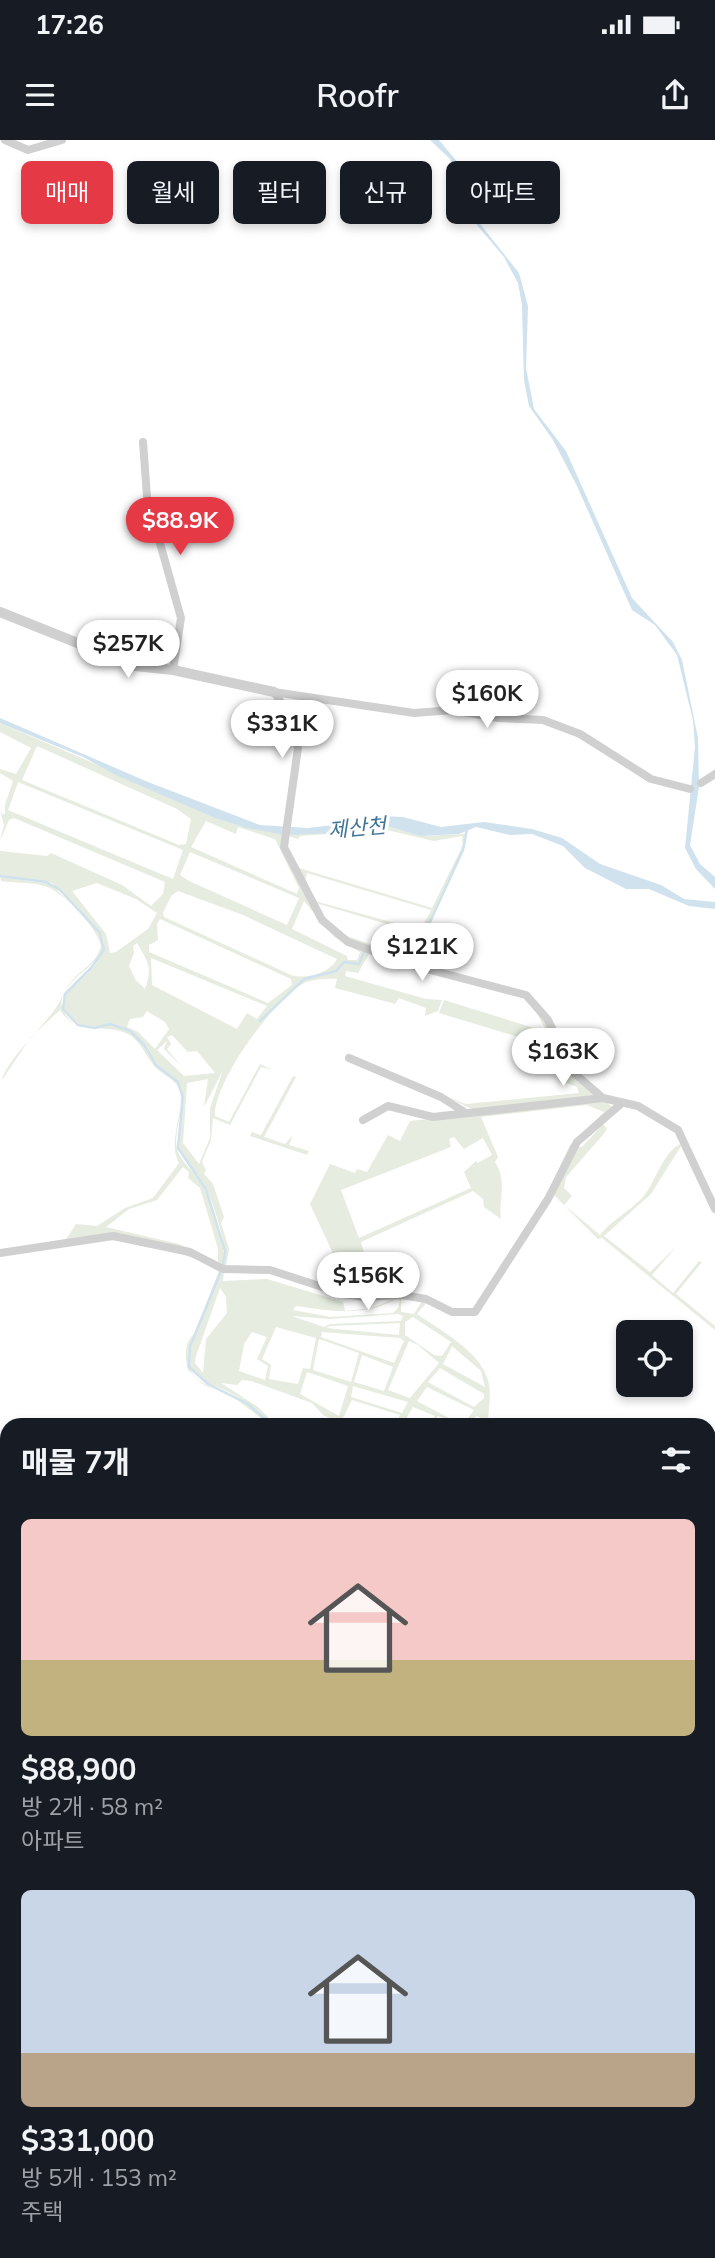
<!DOCTYPE html>
<html lang="ko">
<meta charset="utf-8">
<style>
:root{--surface:#171b24;--page:#242831;--text:#f1f3f6;--muted:#9ea1a6;--accent:#e63946}
body{margin:0;font-family:Mulish,"Noto Sans KR",sans-serif;background:var(--page);color:var(--text);height:100vh;display:flex;flex-direction:column;font-size:26px;white-space:nowrap}
*{box-sizing:border-box;margin:0}
p{font-size:23px;color:var(--muted)}
.icon{flex:none;width:38px;height:38px;fill:none;stroke:currentColor;stroke-width:2;stroke-linecap:round;stroke-linejoin:round}
.map{position:relative;flex:1;overflow:hidden}
.sheet{position:absolute;left:0px;top:1278px;width:716px;height:842px;display:flex;flex-direction:column;background:var(--surface);border-radius:21px 21px 0 0;box-shadow:0 4px 10px #0003}
.sheet>*{flex:none}
.hud{position:absolute;left:21px;top:21px;width:674px;height:63px;display:flex;gap:14px}
.controls{position:absolute;left:616px;top:1180px;display:grid;gap:14px}
.controls a{display:grid;place-items:center;width:77px;height:77px;border-radius:10px;background:var(--surface);box-shadow:0 4px 10px #0003;font-size:35px}
.price{position:absolute;translate:-50% -60px;padding:0 16px;border-radius:24px;background:#fff;color:#222;font-size:23px;line-height:46px;filter:drop-shadow(0 2px 4px #0008)}
.price::after{content:'';position:absolute;left:50%;top:42px;width:21px;height:16px;margin-left:-10px;background:inherit;clip-path:polygon(0 0,100% 0,50% 100%)}
.price.on{background:var(--accent);color:#fff}
ul{padding:0;list-style:none}
li{display:grid;align-content:center;gap:14px;height:371px;padding:0 21px}
li span{display:grid;place-items:center;height:217px;border-radius:10px;color:#555}
li>.icon{margin-inline-start:auto}
span .icon{width:126px;height:126px;fill:#fffc;stroke-width:1}
li b{font-size:30px}
h2{display:flex;justify-content:space-between;align-items:center;height:84px;padding:0 21px;font-size:30px}
.tag{padding:0 24px;border-radius:10px;background:var(--surface);box-shadow:0 4px 10px #0003;font-size:24px;line-height:63px}
.tag.on{background:var(--accent);color:#fff}
.status{display:flex;justify-content:space-between;align-items:center;height:49px;padding:0 35px;background:var(--surface);direction:ltr}
.status svg{height:19px;fill:currentColor}
header{display:flex;justify-content:space-between;align-items:center;height:91px;padding:0 21px;background:var(--surface);font-size:32px;font-weight:600}
.map>svg:first-child{display:block}
</style>
<div class="status"><b>17:26</b><svg viewBox="0 0 49 12"><path d="M0 12V9h3v3zM5 12V6h3v6zM10 12V3h3v9zM15 12V0h3v12zM26 1h20v11H26zM47 4h2v5h-2z"/></svg></div>
<header><svg class="icon" aria-label="menu" viewBox="0 0 24 24"><path d="M4 6h16M4 12h16M4 18h16"/></svg>Roofr<svg class="icon" aria-label="share" viewBox="0 0 24 24"><path d="M12 15V3M7 8l5-5 5 5M5 13v7h14v-7"/></svg></header>
<div class="map">
<svg width="715" height="2118" viewBox="0 0 715 2118">
<rect width="100%" height="100%" fill="#fff"/>
<!-- green -->
<path fill="#e6ecdf" fill-rule="evenodd" d="M0 583 235 684 282 694 285 714 337 796 446 836 369 814 358 833 346 831 345 836 426 859 442 860 438 871 425 876 426 868 399 858 395 864 392 863 335 848 337 839C328 838 312 839 304 843 274 859 213 943 215 976L229 982 260 924 272 930 261 927 230 985 213 978 211 1000 202 1022 206 1030 204 1034 213 1044 224 1077 221 1083 229 1109 226 1127 294 1137 223 1128 132 1098 0 1111 66 1099 76 1084 97 1086 125 1068 153 1058 179 1023C165 999 191 962 176 944 169 936 158 932 152 923 144 913 140 900 128 894 103 882 78 898 60 870L31 897 2 940C5 922 46 884 57 866 62 859 64 850 70 843 81 829 96 824 101 806 98 788 62 751 45 746 31 742 15 743 1 741L0 737 51 744 100 793 103 810C94 828 66 839 62 859 60 865 63 870 66 875 78 893 92 885 109 885 113 885 125 890 129 892 143 898 146 916 156 925 164 933 174 938 181 946 187 968 171 992 178 1012 182 1023 195 1032 201 1042 211 1057 228 1109 223 1126 231 1113 213 1065 207 1049 200 1033 183 1024 179 1008L184 957 178 941 157 925 144 904 130 891 110 883 95 887 79 884 64 869 65 855C81 838 113 818 101 793L52 743 0 736V711L47 716 51 713 122 745 151 766 163 754 165 742 14 678 9 680 0 701 4 685 0 670 3 675 5 673V665L13 641 0 633V629L16 634 31 608 0 592ZM37 606 177 669 191 679 186 704 179 705 22 640ZM18 642 183 710 173 739 8 670ZM206 681 236 694 238 687 275 699 299 748 297 754 191 707ZM190 712 299 758 287 785 189 741 180 735ZM97 743 136 759 157 773 148 789 116 812 110 813 106 794 72 751ZM178 751 243 775 337 819C330 833 305 840 291 835L164 777 163 773 171 756ZM304 761 334 797 360 812 357 820H348L347 816 292 789ZM160 779 291 839 292 845 268 863 149 812V805L158 800 157 784ZM137 803C148 822 153 827 145 849L135 839 129 826 134 813 133 806ZM151 818 267 866 257 879 247 873 237 889 152 845ZM147 871 165 882 169 889 155 909 138 892 127 887 130 879 143 877ZM172 895 188 912 197 911 215 933 184 936 157 910 167 901 164 909 181 926 167 909 171 904 167 897ZM223 930 210 968V998L199 1024 183 1003 187 943 208 939 204 967ZM183 1027 189 1032 188 1038 200 1048 218 1109V1124L179 1104 106 1087 129 1069 157 1060Z
M377 683 420 696 465 694 463 710 413 819C401 817 390 809 378 806 369 804 363 806 352 802 322 789 292 733 284 702L287 694 334 692ZM374 687 434 701 462 696 463 705 432 768 299 728 285 702 288 696 298 699 300 696 354 692 357 694 359 690ZM307 733 431 770V771L420 790 315 761 305 742ZM316 763 420 794 411 818 344 795 323 776Z
M450 837 521 854 542 875 570 934 595 956 472 969 445 956 466 964 579 953 577 947 566 943 553 916 535 902 439 873 444 860 547 892 535 870 524 857Z
M293 936 296 937 264 997 285 1004 293 995 289 1005 309 1011 307 1015 250 996 252 992 261 995Z
M587 962H606L612 967 578 998 545 1058 570 1005 604 972 587 965 481 977 498 1017 495 1022C508 1042 498 1060 501 1079L484 1067 483 1059 473 1051 361 1102 364 1113 336 1120 310 1064 330 1024 355 1033 357 1029 367 1032 388 995 400 1001 410 981ZM454 997 464 1009 483 998 492 1015 478 1023 476 1021 464 1032 471 1048 359 1098 341 1050 451 1007 449 999Z
M603 984 607 989 602 996 566 1037 564 1048 572 1056 564 1065 600 1095C613 1078 637 1068 648 1050 657 1036 666 1008 683 1003L651 1054 604 1096 650 1132 677 1106 652 1135 673 1153 699 1121 702 1122 676 1154 715 1186V1190L602 1098 598 1099 553 1054 576 1007H582Z
M213 1125 239 1130 224 1132 223 1141 267 1139 343 1162 345 1171 372 1168 401 1156V1172L414 1174 422 1161 427 1162 417 1174C441 1191 479 1210 488 1240 492 1254 488 1270 488 1284H481V1278L477 1276 464 1284 474 1270 427 1247 417 1261 460 1284 438 1276 430 1284 435 1276 413 1267 403 1284H396L400 1275 352 1260 343 1278 355 1284 334 1280 323 1275 312 1263 251 1241 242 1240 237 1245 221 1243 258 1267 275 1284H272C259 1273 247 1262 232 1254 217 1245 199 1243 190 1227L191 1208 221 1131 190 1207 189 1228C204 1256 256 1257 269 1284L237 1260 204 1245 188 1230C185 1217 184 1203 194 1194L219 1131ZM220 1148 226 1157 227 1173 206 1199 203 1233 195 1223 196 1216ZM396 1159 400 1160 398 1168 393 1173 330 1177 293 1170 296 1166C331 1171 364 1177 396 1159ZM398 1174 403 1176 401 1181 330 1184 324 1187 292 1176 330 1179ZM413 1177 451 1202 442 1216 434 1215 405 1195V1182ZM400 1183 399 1195 326 1188 330 1186ZM276 1187 316 1198 310 1229 303 1228 298 1244 269 1239 271 1225 262 1219ZM252 1192 267 1197 257 1219 268 1226 265 1240 239 1231 244 1204ZM322 1192 400 1198 404 1201 394 1223 321 1197ZM319 1199 359 1213 351 1242 313 1230ZM409 1201 418 1205 439 1223 410 1258 388 1250ZM452 1206 481 1231 485 1247 443 1224ZM362 1215 393 1227 384 1251 354 1242ZM440 1228 484 1254V1258L474 1267 431 1244 428 1242ZM307 1232 348 1246 339 1276 300 1254ZM353 1246 408 1262 402 1273 351 1257Z"/>
<!-- water -->
<path fill="#cfe2ee" d="M430 0H439L460 25 470 67 477 80 519 133 528 166 526 228 534 269 566 311 632 458 673 502 682 520 698 598 699 647 690 705 700 724 715 737V749L696 729 685 708 695 607 693 580 677 515 655 485 632 470 577 346 553 300 529 266 524 240 522 165 518 143 504 117 472 79 450 19Z
M0 578 148 642 260 685 308 688 359 682 381 676 403 677 441 687 484 682 532 689 562 698 600 724 661 745 684 759 715 762V769L689 766 649 749H626L585 728 563 706 532 694 510 695 476 687 459 694 420 696 377 683 334 693 285 695 247 688 215 678 116 635 83 617 0 583Z"/>
<g fill="none" stroke-linecap="round" stroke-linejoin="round">
<!-- stream -->
<path stroke="#cfe2ee" stroke-width="2.5" d="M0 736 46 742 60 750 100 793 104 810 91 828 65 854 63 869 78 885 95 888 110 884 130 891 144 905 156 925 178 942 183 957 178 1008 206 1049 225 1111 223 1126
M370 806 413 819 463 710 467 689
M260 881 304 839 336 831 344 822 359 824 364 812
M221 1131 190 1207 189 1227 208 1244 248 1264 271 1284
M0 1478 7 1489
M0 1506 7 1502
M0 1587 7 1601
M709 1600 715 1599
M709 1688 715 1685
M0 1737 7 1740
M709 1850 715 1840
M709 1991 715 1985
M709 2003 715 2015
M0 2100 7 2103
M7 2112 1 2117 13 2118
M329 2112 330 2118
M647 2112 649 2118
M147 2118 164 2114 176 2118
M198 2118 204 2112"/>
<!-- minor -->
<path stroke="#d0d0d0" stroke-width="8" d="M5 0 28 10 62 0
M143 302 147 357 181 478 173 530
M274 552 282 564 298 608 284 707 322 780 348 802 415 826 526 855 548 880 574 933 603 958
M274 552 414 573 453 570 498 578 543 580 580 594 651 639 690 649
M701 643 715 634
M349 918 441 957 466 973
M363 980 388 966 433 977 603 958 638 966 678 990 715 1069
M0 1113 113 1096 190 1112 223 1129 270 1130 344 1154 364 1157 402 1155 426 1159 452 1172H475L548 1059 577 1002 622 963
M0 1471 7 1481
M0 1501 7 1497
M631 2112 637 2118"/>
<!-- tertiary -->
<path stroke="#d0d0d0" stroke-width="10" d="M0 472 135 526 173 530 274 552"/>
</g>
<g text-anchor="middle" stroke-width="7" stroke-linejoin="round" paint-order="stroke">
<!-- water labels -->
<g font-size="21" font-style="italic" fill="#3f7597" stroke="#fff">
<text transform="translate(357 688) rotate(-5)" y="7">제산천</text>
</g>
</g>
</svg>
<div class="controls">
<a><svg class="icon" aria-label="locate" viewBox="0 0 24 24"><circle cx="12" cy="12" r="6"/><path d="M12 2v4M12 18v4M2 12h4M18 12h4"/></svg></a>
</div>
<b class="price on" style="left:180px;top:417px">$88.9K</b>
<b class="price" style="left:128px;top:540px">$257K</b>
<b class="price" style="left:487px;top:590px">$160K</b>
<b class="price" style="left:282px;top:620px">$331K</b>
<b class="price" style="left:422px;top:843px">$121K</b>
<b class="price" style="left:563px;top:948px">$163K</b>
<b class="price" style="left:368px;top:1172px">$156K</b>
<div class="hud">
<a class="tag on">매매</a>
<a class="tag">월세</a>
<a class="tag">필터</a>
<a class="tag">신규</a>
<a class="tag">아파트</a>
</div>
<section class="sheet">
<h2>매물 7개<svg class="icon" aria-label="filters" viewBox="0 0 24 24"><path d="M4 7h16M4 17h16"/><circle cx="9" cy="7" r="2"/><circle cx="15" cy="17" r="2"/></svg></h2>
<ul>
<li><span style="background:linear-gradient(#f6c9c9 65%,#c2b280 0)"><svg class="icon" aria-label="home" viewBox="0 0 24 24"><path d="M3 11l9-7 9 7M6 9v11h12V9"/></svg></span><div><b>$88,900</b><p>방 2개 · 58 m²</p><p>아파트</p></div></li>
<li><span style="background:linear-gradient(#c9d6e8 75%,#b9a48a 0)"><svg class="icon" aria-label="home" viewBox="0 0 24 24"><path d="M3 11l9-7 9 7M6 9v11h12V9"/></svg></span><div><b>$331,000</b><p>방 5개 · 153 m²</p><p>주택</p></div></li>
</ul>
</section>
</div>
